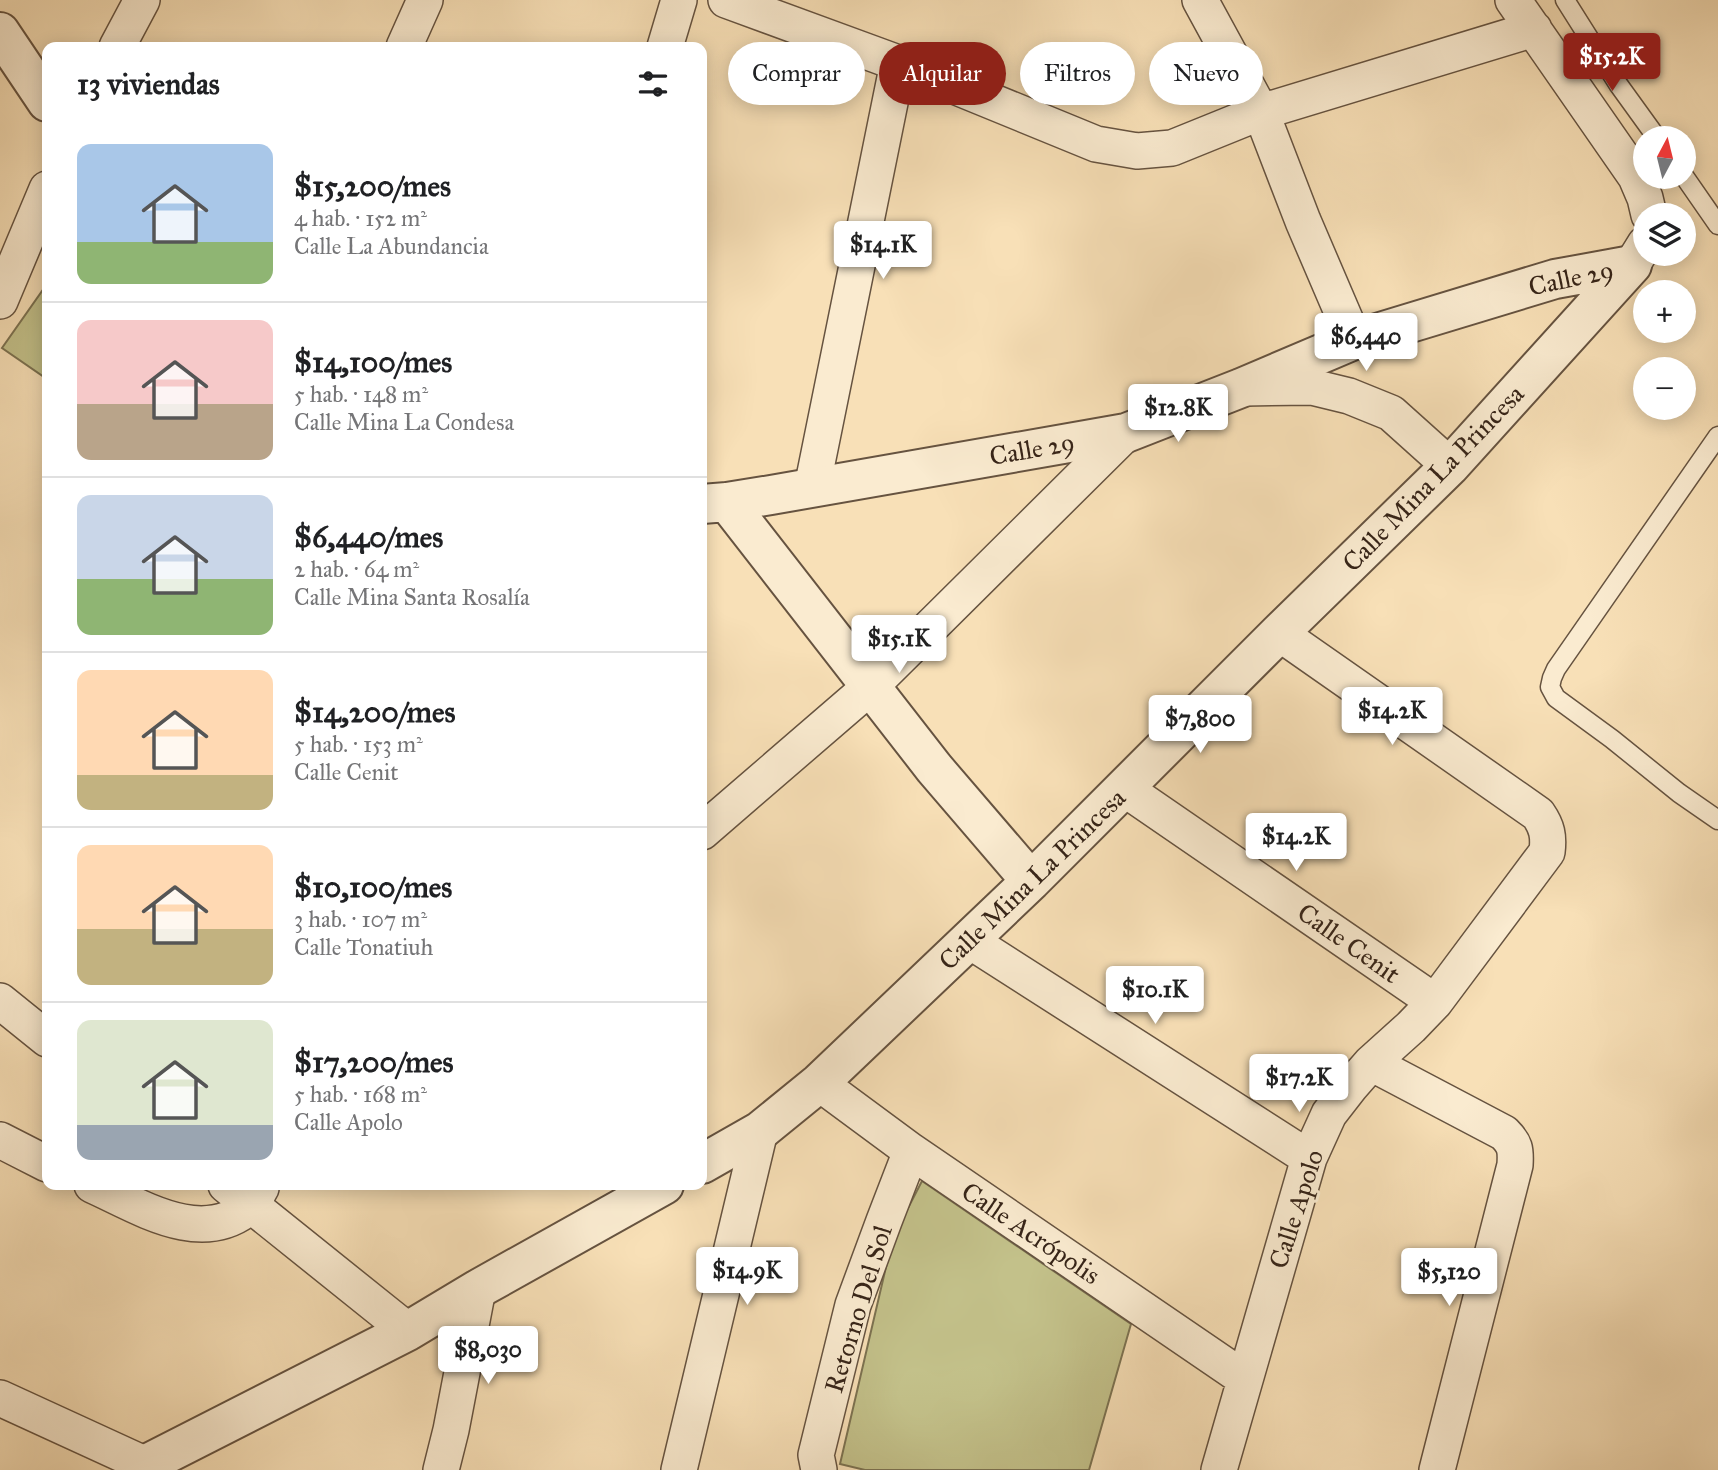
<!DOCTYPE html>
<html lang="es">
<meta charset="utf-8">
<style>
:root{--surface:#fff;--page:#f6f6f6;--text:#202124;--muted:#757577;--line:#e0e0e0;--accent:#8f2418}
body{margin:0;font-family:"IM FELL Great Primer",serif;background:var(--page);color:var(--text);height:100vh;display:flex;flex-direction:column;font-size:26px;white-space:nowrap}
*{box-sizing:border-box;margin:0}
p{font-size:23px;color:var(--muted)}
.icon{flex:none;width:38px;height:38px;fill:none;stroke:currentColor;stroke-width:2;stroke-linecap:round;stroke-linejoin:round}
.map{position:relative;flex:1;overflow:hidden}
.drawer{position:absolute;left:42px;top:42px;width:665px;height:1148px;display:flex;flex-direction:column;background:var(--surface);border-radius:14px;box-shadow:0 4px 18px #0003}
.drawer>*{flex:none}
.guide{position:absolute;left:728px;top:42px;width:665px;height:63px;display:flex;gap:14px}
.needle{width:46px;rotate:7deg}
.fabs{position:absolute;left:1633px;top:126px;display:grid;gap:14px}
.fabs a{display:grid;place-items:center;width:63px;height:63px;border-radius:50%;background:var(--surface);box-shadow:0 4px 18px #0003;font-size:35px}
.price{position:absolute;translate:-50% -60px;padding:0 16px;border-radius:7px;background:#fff;color:#222;font-size:23px;line-height:46px;filter:drop-shadow(0 2px 4px #0008)}
.price::after{content:'';position:absolute;left:50%;top:42px;width:21px;height:16px;margin-left:-10px;background:inherit;clip-path:polygon(0 0,100% 0,50% 100%)}
.price.selected{background:var(--accent);color:#fff}
ul{padding:0;list-style:none}
li{display:flex;align-items:center;gap:21px;height:175px;padding:0 35px}
li+li{border-top:2px solid var(--line)}
li span{display:grid;place-items:center;flex:none;width:196px;height:140px;border-radius:14px;color:#555}
li>.icon{margin-inline-start:auto}
span .icon{width:84px;height:84px;fill:#fffc;stroke-width:1}
li b{font-size:30px}
h2{display:flex;justify-content:space-between;align-items:center;height:84px;padding:0 35px;font-size:30px}
.pill{padding:0 24px;border-radius:32px;background:var(--surface);box-shadow:0 4px 18px #0003;font-size:24px;line-height:63px}
.pill.selected{background:var(--accent);color:#fff}
.map>svg:first-child{display:block}
</style>
<div class="map">
<svg width="1718" height="1470" viewBox="0 0 1718 1470">
<rect width="100%" height="100%" fill="#f8e0b7"/>
<filter id="stains"><feTurbulence type="fractalNoise" baseFrequency=".00286" numOctaves="4"/><feColorMatrix values="0 0 0 0 .2 0 0 0 0 .09 0 0 0 0 .02 0 0 0 .5 -.17"/></filter>
<radialGradient id="worn" r=".72"><stop offset=".6" stop-color="#630" stop-opacity="0"/><stop offset="1" stop-color="#630" stop-opacity=".3"/></radialGradient>
<!-- green -->
<path fill="#c3c18a" stroke="#7c7251" stroke-width="2" d="M47 284V379L2 348Z
M922 1181 1131 1324 1089 1470H865L840 1464 893 1237Z"/>
<g fill="none" stroke-linecap="round" stroke-linejoin="round">
<defs>
<path id="service" d="M1565 0 1618 84 1657 138
M1684 176 1718 225
M1718 436 1556 669 1552 678 1550 687 1556 698 1612 739 1679 793 1718 820"/>
<path id="minor" d="M726 0 898 63 1096 144 1137 151 1172 148 1261 112 1534 29
M1200 0 1261 112 1303 221 1354 340
M1513 0 1636 177 1645 198 1649 215
M117 47 142 0
M404 47 425 0
M665 47 679 0
M1632 265 1645 244
M0 301 47 189
M1244 388 1312 387 1349 396 1391 413 1450 466
M812 488 898 63
M1125 789 1435 1002
M702 832 870 687 1126 433
M970 941 1309 1158
M0 1001 47 1039
M1371 1063 1504 1133C1515 1144 1516 1149 1515 1165L1437 1470
M819 1083 911 1151 1245 1379
M0 1140 47 1164
M92 1185C139 1206 202 1248 250 1206 255 1202 257 1194 261 1188
M226 1185 408 1331
M0 1398 157 1470
M441 1470 451 1430 478 1289
M679 1470 760 1131
M819 1470 816 1455 853 1305 884 1221 911 1151
M1219 1470 1309 1158 1329 1114 1350 1087 1371 1063 1411 1027 1435 1002 1547 852C1549 836 1547 827 1538 814L1279 633"/>
<path id="tertiary" d="M0 32 47 102
M727 502 934 768 1031 881
M702 504 727 502 771 495 1126 433 1241 388 1354 340 1555 279 1632 265
M702 1164 760 1131 819 1083 1031 881 1279 633 1450 466 1632 265
M135 1470 408 1331 478 1289 664 1185"/>
</defs>
<!-- service casing -->
<use href="#service" stroke="#665340" stroke-width="21"/>
<!-- minor casing -->
<use href="#minor" stroke="#665340" stroke-width="38"/>
<!-- tertiary casing -->
<use href="#tertiary" stroke="#665340" stroke-width="42"/>
<!-- service -->
<use href="#service" stroke="#faebd0" stroke-width="18"/>
<!-- minor -->
<use href="#minor" stroke="#faebd0" stroke-width="35"/>
<!-- tertiary -->
<use href="#tertiary" stroke="#faebd0" stroke-width="38"/>
</g>
<g text-anchor="middle" stroke-width="6" stroke-linejoin="round" paint-order="stroke">
<!-- street labels -->
<g font-size="26" fill="#362418" stroke="#faebd0">
<text transform="translate(1571 278) rotate(-12)" y="9">Calle 29</text>
<text transform="translate(1032 449) rotate(-10)" y="9">Calle 29</text>
<text transform="translate(1433 478) rotate(-46)" y="9">Calle Mina La Princesa</text>
<text transform="translate(1032 879) rotate(-44)" y="9">Calle Mina La Princesa</text>
<text transform="translate(1349 943) rotate(35)" y="9">Calle Cenit</text>
<text transform="translate(1296 1209) rotate(-72)" y="9">Calle Apolo</text>
<text transform="translate(1031 1233) rotate(34)" y="9">Calle Acrópolis</text>
<text transform="translate(858 1309) rotate(-73)" y="9">Retorno Del Sol</text>
</g>
</g>
<rect width="100%" height="100%" filter="url(#stains)"/>
<rect width="100%" height="100%" fill="url(#worn)"/>
</svg>
<div class="fabs">
<a><svg class="needle" viewBox="-14 -14 28 28"><path d="M0-13l5 13h-10z" fill="#e53935"/><path d="M0 13l5-13h-10z" fill="#757577"/></svg></a>
<a><svg class="icon" aria-label="layers" viewBox="0 0 24 24"><path d="M12 4l9 5-9 5-9-5zM3 14l9 5 9-5"/></svg></a>
<a>+</a>
<a>−</a>
</div>
<b class="price selected" style="left:1612px;top:93px">$15.2K</b>
<b class="price" style="left:883px;top:281px">$14.1K</b>
<b class="price" style="left:1366px;top:373px">$6,440</b>
<b class="price" style="left:1178px;top:444px">$12.8K</b>
<b class="price" style="left:899px;top:675px">$15.1K</b>
<b class="price" style="left:1392px;top:747px">$14.2K</b>
<b class="price" style="left:1200px;top:755px">$7,800</b>
<b class="price" style="left:1296px;top:873px">$14.2K</b>
<b class="price" style="left:1155px;top:1026px">$10.1K</b>
<b class="price" style="left:1299px;top:1114px">$17.2K</b>
<b class="price" style="left:747px;top:1307px">$14.9K</b>
<b class="price" style="left:1449px;top:1308px">$5,120</b>
<b class="price" style="left:488px;top:1386px">$8,030</b>
<div class="guide">
<a class="pill">Comprar</a>
<a class="pill selected">Alquilar</a>
<a class="pill">Filtros</a>
<a class="pill">Nuevo</a>
</div>
<section class="drawer">
<h2>13 viviendas<svg class="icon" aria-label="filters" viewBox="0 0 24 24"><path d="M4 7h16M4 17h16"/><circle cx="9" cy="7" r="2"/><circle cx="15" cy="17" r="2"/></svg></h2>
<ul>
<li><span style="background:linear-gradient(#a9c7e8 70%,#8fb573 0)"><svg class="icon" aria-label="home" viewBox="0 0 24 24"><path d="M3 11l9-7 9 7M6 9v11h12V9"/></svg></span><div><b>$15,200/mes</b><p>4 hab. · 152 m²</p><p>Calle La Abundancia</p></div></li>
<li><span style="background:linear-gradient(#f6c9c9 60%,#b9a48a 0)"><svg class="icon" aria-label="home" viewBox="0 0 24 24"><path d="M3 11l9-7 9 7M6 9v11h12V9"/></svg></span><div><b>$14,100/mes</b><p>5 hab. · 148 m²</p><p>Calle Mina La Condesa</p></div></li>
<li><span style="background:linear-gradient(#c9d6e8 60%,#8fb573 0)"><svg class="icon" aria-label="home" viewBox="0 0 24 24"><path d="M3 11l9-7 9 7M6 9v11h12V9"/></svg></span><div><b>$6,440/mes</b><p>2 hab. · 64 m²</p><p>Calle Mina Santa Rosalía</p></div></li>
<li><span style="background:linear-gradient(#ffd9b3 75%,#c2b280 0)"><svg class="icon" aria-label="home" viewBox="0 0 24 24"><path d="M3 11l9-7 9 7M6 9v11h12V9"/></svg></span><div><b>$14,200/mes</b><p>5 hab. · 153 m²</p><p>Calle Cenit</p></div></li>
<li><span style="background:linear-gradient(#ffd9b3 60%,#c2b280 0)"><svg class="icon" aria-label="home" viewBox="0 0 24 24"><path d="M3 11l9-7 9 7M6 9v11h12V9"/></svg></span><div><b>$10,100/mes</b><p>3 hab. · 107 m²</p><p>Calle Tonatiuh</p></div></li>
<li><span style="background:linear-gradient(#dfe7d0 75%,#9aa5b1 0)"><svg class="icon" aria-label="home" viewBox="0 0 24 24"><path d="M3 11l9-7 9 7M6 9v11h12V9"/></svg></span><div><b>$17,200/mes</b><p>5 hab. · 168 m²</p><p>Calle Apolo</p></div></li>
</ul>
</section>
</div>
